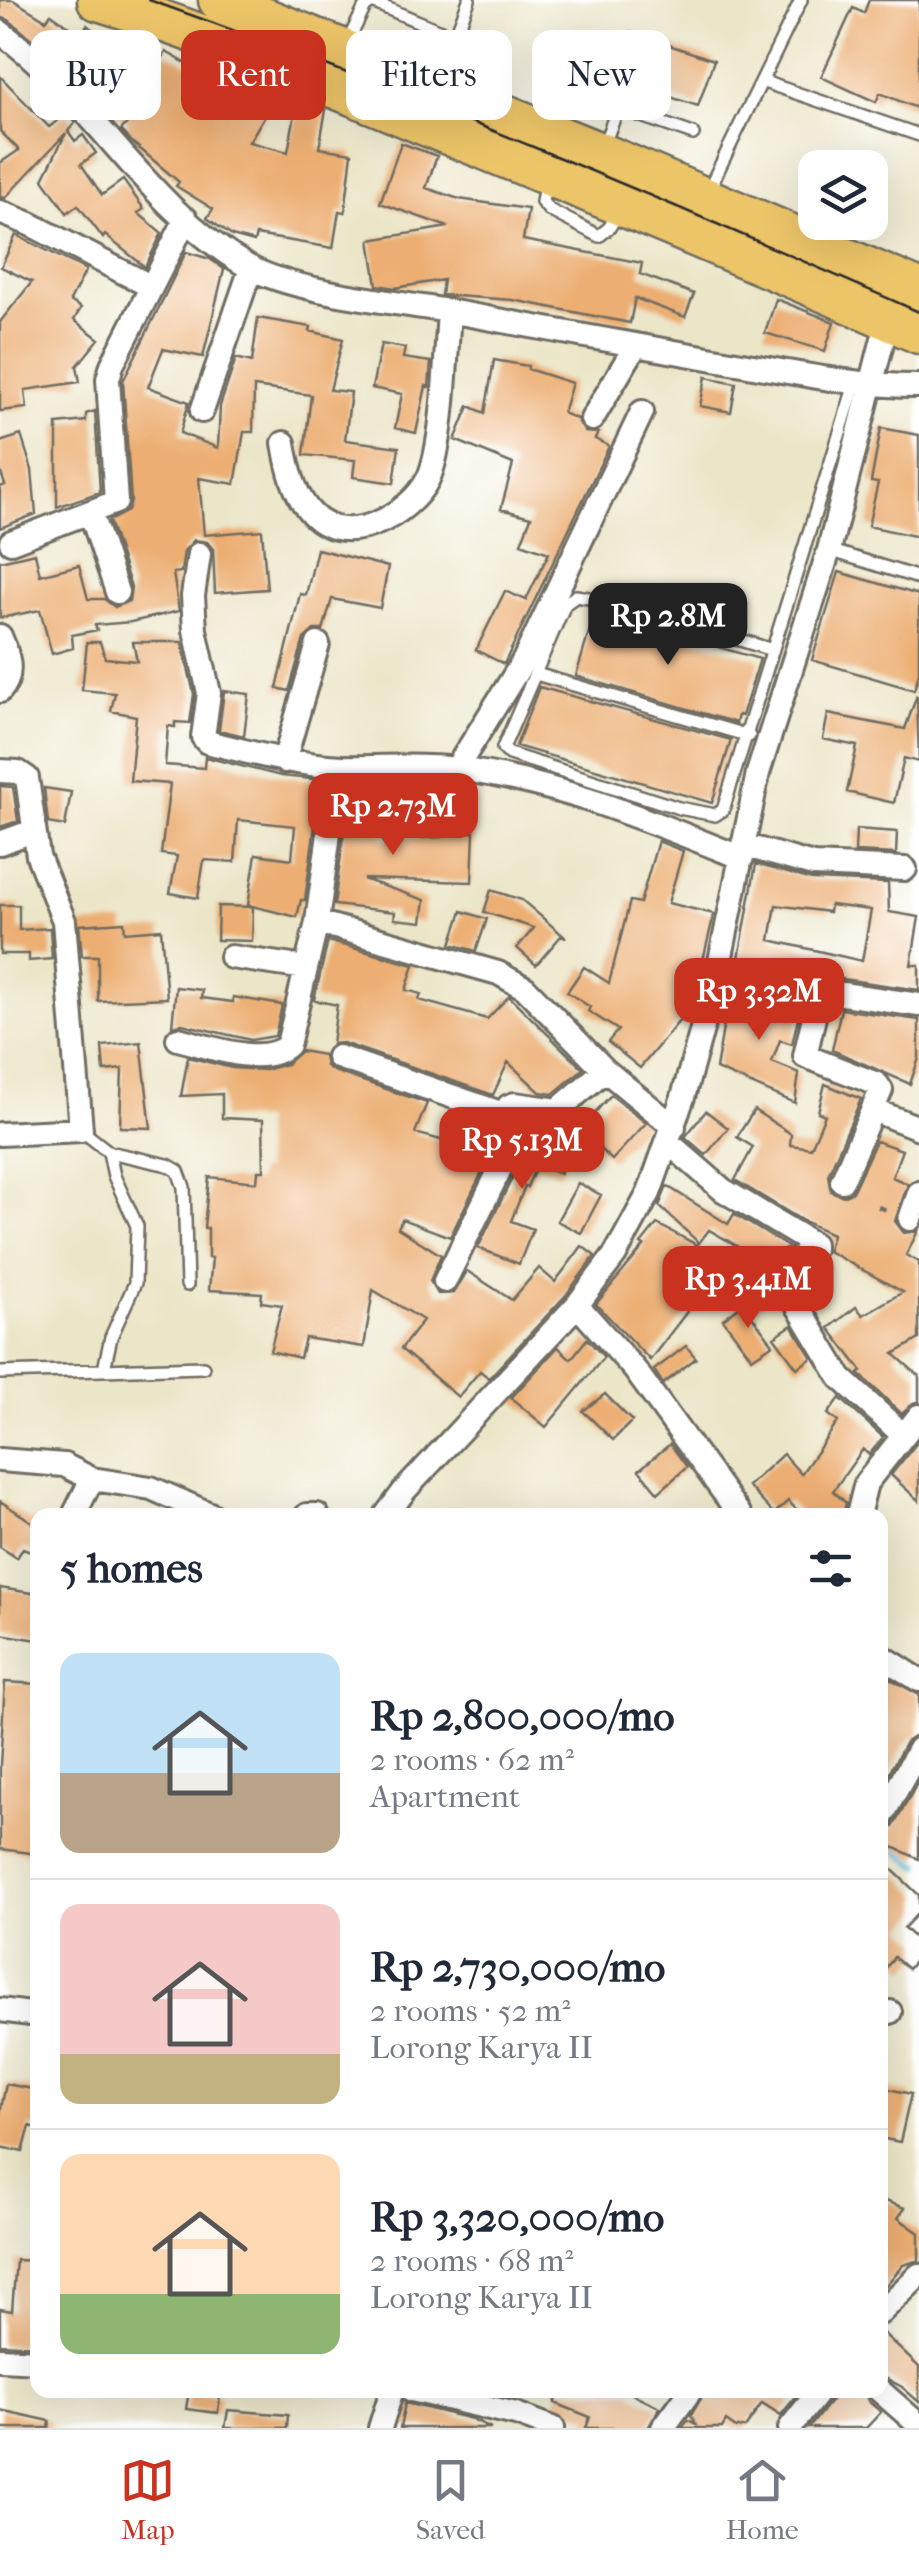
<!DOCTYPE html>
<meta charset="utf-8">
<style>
:root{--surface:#fff;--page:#f6f6f7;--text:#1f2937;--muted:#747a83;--line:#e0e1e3;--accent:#c8321e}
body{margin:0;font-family:"IM FELL French Canon",serif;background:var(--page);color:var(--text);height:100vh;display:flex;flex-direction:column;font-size:38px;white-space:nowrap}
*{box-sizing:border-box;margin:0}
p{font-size:32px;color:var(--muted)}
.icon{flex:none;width:55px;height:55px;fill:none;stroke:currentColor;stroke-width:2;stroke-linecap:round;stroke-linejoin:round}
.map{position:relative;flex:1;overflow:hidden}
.details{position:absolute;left:30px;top:1508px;width:858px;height:890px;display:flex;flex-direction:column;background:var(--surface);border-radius:20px;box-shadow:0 10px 40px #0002}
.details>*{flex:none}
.top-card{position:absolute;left:30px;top:30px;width:860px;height:90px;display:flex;gap:20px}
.buttons{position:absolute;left:798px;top:150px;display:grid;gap:20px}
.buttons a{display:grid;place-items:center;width:90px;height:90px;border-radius:20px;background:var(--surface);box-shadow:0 10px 40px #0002;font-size:50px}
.price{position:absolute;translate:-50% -85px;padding:0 22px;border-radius:20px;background:var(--accent);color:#fff;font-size:32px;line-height:65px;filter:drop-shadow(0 2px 5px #0008)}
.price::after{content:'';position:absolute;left:50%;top:60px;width:30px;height:22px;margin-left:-15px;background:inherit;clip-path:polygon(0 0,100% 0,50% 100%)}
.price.on{background:#222;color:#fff}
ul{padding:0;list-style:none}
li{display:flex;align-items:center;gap:30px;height:250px;padding:0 30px}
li+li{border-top:2px solid var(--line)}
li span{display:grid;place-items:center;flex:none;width:280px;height:200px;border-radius:20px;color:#555}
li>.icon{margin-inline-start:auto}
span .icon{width:120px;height:120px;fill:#fffc;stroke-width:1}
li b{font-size:42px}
h2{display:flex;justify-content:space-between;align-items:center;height:120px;padding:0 30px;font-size:42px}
.tag{padding:0 35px;border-radius:20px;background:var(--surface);box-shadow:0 10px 40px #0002;font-size:35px;line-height:90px}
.tag.on{background:var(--accent);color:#fff}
.tabs{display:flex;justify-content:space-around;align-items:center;height:140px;border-top:2px solid var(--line);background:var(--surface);font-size:28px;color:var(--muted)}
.tabs a{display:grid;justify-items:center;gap:5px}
.tabs .on{color:var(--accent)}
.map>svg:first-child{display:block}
</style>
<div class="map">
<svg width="919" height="2428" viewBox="0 0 919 2428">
<rect width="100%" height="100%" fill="#fff"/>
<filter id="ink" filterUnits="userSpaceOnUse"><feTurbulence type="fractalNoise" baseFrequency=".01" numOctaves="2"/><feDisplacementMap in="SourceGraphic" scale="20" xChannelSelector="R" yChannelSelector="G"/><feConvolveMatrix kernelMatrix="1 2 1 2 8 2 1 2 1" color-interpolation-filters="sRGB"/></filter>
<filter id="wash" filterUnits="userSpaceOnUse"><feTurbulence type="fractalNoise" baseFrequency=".0048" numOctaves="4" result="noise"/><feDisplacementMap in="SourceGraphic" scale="40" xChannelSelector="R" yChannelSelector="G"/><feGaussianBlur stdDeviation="2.25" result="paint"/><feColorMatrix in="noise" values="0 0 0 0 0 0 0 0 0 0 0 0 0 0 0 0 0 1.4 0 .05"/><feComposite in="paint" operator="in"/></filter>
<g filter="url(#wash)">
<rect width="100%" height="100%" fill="#ece6c9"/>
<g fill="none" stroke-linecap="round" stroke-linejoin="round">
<!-- stream -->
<path stroke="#5dbcdb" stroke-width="6" d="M880 1841 919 1866"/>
</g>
<g id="blocks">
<!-- building -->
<path fill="#ecae72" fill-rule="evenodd" d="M0 0H13L46 20 51 14 80 34 87 25 108 42 79 79 9 20 0 17Z
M869 0H919V109L880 93 876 102 821 77 853 8 864 13Z
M630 32 714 60 698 106 614 79Z
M166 52 198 70 202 62 225 75 220 85 267 112 249 142 288 152 297 102 326 110 319 148 352 153 345 212 339 211 333 248 256 235 254 242 232 236 207 218 213 209 176 186 179 182 132 142 121 130 129 121 103 109 123 59 155 72Z
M0 76 49 127 67 114 75 123 68 131 75 141 83 135 96 153 81 164 102 195 123 180 144 209 138 213 162 233 145 267 105 235 103 238 78 205 67 213 43 179 66 133 5 198 0 197V163L19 150 0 131Z
M401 143 437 156 426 188 459 199 528 209 523 240 642 263 640 274 694 294 685 317 635 298 630 323 513 300 441 295 443 280 395 288 377 285 370 240 448 227 380 203Z
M16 235 86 270 70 301 81 308 74 320 99 339 77 366 80 382 25 390 27 408 0 411V322L32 282 1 267Z
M186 252 210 259 224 269 203 357 163 349 148 387 189 402 180 433 218 448 220 406 236 358 252 362 258 318 311 327 310 331 343 339 330 390 351 392 345 440 399 447 394 483 353 477 355 460 304 455 311 395 254 387 253 432H244L235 484 199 478 204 535 262 530 267 589 215 593 213 549 207 542 194 540 184 551 181 572 173 573 179 611 131 622 95 625 97 630 72 635 73 648 52 654 40 610 0 618V561L35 553 40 575 79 565 88 599H104L115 607 129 601 131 587 109 521 128 511 131 501 123 381Z
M776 299 834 322 825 351 765 333Z
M381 344 405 348 403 358 431 362 429 387 426 386 416 433 395 428 402 394 372 388Z
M494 360 528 366V369L572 383 563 413 577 419 585 432 598 433 595 439 609 446 504 664 476 650 505 591 526 600 549 553 521 543 531 517 501 509 513 464 455 440 469 406 485 413Z
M706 377 736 383 731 412 700 406Z
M95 411 100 492 57 507V424L86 421V414Z
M881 428 919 435V537L868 526 878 483 871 482Z
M21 435 32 470 36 514 0 528V487L5 485 0 470V442Z
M317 549 388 567 380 608 332 599 323 630H314L304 639 289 691 277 688 300 594 306 595Z
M839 572 919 595V673L914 690 812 660Z
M595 612 760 659 742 716 738 715 736 723 576 676Z
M87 642H100L105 658 137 661 133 642H182L194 694 190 723 175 722V727L168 726 165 765 204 768 205 757 281 776 321 780 305 900H301L297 917 248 905 256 854 292 859 295 826 238 820 235 862 204 860 198 898 170 893 177 856 161 854 170 784 130 781 136 716 111 711 115 693 82 690Z
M539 687 731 740 712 803 516 746Z
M224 691 249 694 244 736 219 730Z
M917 695 919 762 904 758 894 803 847 792 857 746 823 739 828 714 905 729Z
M351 782H386L383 839 442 837V831L474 832 472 882 363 879 425 900 422 922 394 919 395 912 334 905Z
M0 786 13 787 18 821 0 827Z
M44 788 71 792 65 826 48 823Z
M856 829 897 832 896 854 855 852Z
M658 841 683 851 668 903 714 914 688 1023 680 1020 640 1068 608 1042 618 1030 588 1011 590 1007 567 992 584 967 609 983 630 901 640 903Z
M756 864 812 880 888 883 889 912 919 917 911 965H919V990L738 964ZM776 905 829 912 830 905 871 910 862 961 770 940Z
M491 890 522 900 566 938 561 936 536 965 517 948 534 928 484 912Z
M0 905H19V930L50 928 52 959 29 961V954H0Z
M218 906 253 907 252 941 217 940Z
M462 911 487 919 476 951 451 944Z
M124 922 125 932 161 929 167 998 98 1001V956H82L79 925Z
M328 941 414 965 406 990 421 994 419 1000 487 1019 509 996 583 1069 553 1094 540 1092 508 1062 493 1095 343 1043 332 1044 337 1005 314 1000Z
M176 987 202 990 201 998 233 1002V997L282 1005 275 1036 251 1040 182 1024 172 1026Z
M729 993 801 1005 792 1044 780 1040 772 1062 799 1073 795 1103 716 1069Z
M841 1009 919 1020V1058L910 1084 832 1050Z
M141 1042 151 1128 120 1127 122 1069 104 1071 102 1046Z
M301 1051 324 1055 326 1066 333 1071 427 1103 415 1133 474 1149 483 1123 489 1125 485 1144 489 1158 450 1237 402 1219 398 1228 441 1255 430 1281 438 1294 454 1293 467 1271 512 1300 539 1268 555 1282 582 1246 595 1256 566 1295 489 1378 480 1371 458 1397 401 1349 423 1320 373 1290 364 1347 305 1338 300 1358 270 1351 282 1305 261 1302 262 1293 209 1290 212 1258H208V1228H204L209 1177 257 1182 258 1171H264L263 1120 222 1118V1094L181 1096 188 1057 232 1068 265 1070 286 1064Z
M825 1084 861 1099 828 1175 831 1191 843 1196 852 1192 876 1141 902 1150 892 1177 908 1184 895 1221 904 1233 918 1231 906 1255 919 1262V1339L894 1354 919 1376V1401L913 1403 902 1414 859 1374 862 1371 829 1328 856 1307 863 1315 903 1292 828 1251 832 1234 803 1221 735 1180 753 1147 737 1137 754 1110 791 1134 790 1145 811 1148 825 1115 818 1112Z
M611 1095 646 1123 612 1160 579 1130Z
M706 1111 728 1128 706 1155 685 1137Z
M521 1120 541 1123 536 1134 571 1148 560 1174 537 1165 527 1187 525 1186 511 1221 533 1229 519 1264 478 1248 518 1166 516 1141Z
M578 1183 601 1195 581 1233 557 1221Z
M667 1186 728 1224 734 1214 788 1247 772 1258 765 1269 766 1282 773 1295 757 1306 716 1277 737 1246 709 1230 699 1243 659 1206Z
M657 1224 697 1245 689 1255 715 1275 650 1360 596 1304 644 1246 641 1244Z
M743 1304 773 1344 752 1358 723 1319Z
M792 1325 812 1358 797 1368 774 1337Z
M587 1339 604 1357 546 1427 511 1398 558 1347 571 1359Z
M686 1346 696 1358 663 1384 654 1370Z
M605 1394 632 1421 613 1440 583 1411Z
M840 1398 883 1437 869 1455 863 1449 833 1491 846 1503 843 1515H802L788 1501 774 1514 748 1486 783 1454 801 1474 838 1422 828 1414Z
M919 1440V1501L891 1475Z
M670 1444 687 1467 658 1493 639 1470Z
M0 1501 38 1526V1554L23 1548 17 1558 0 1547Z
M0 1588 38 1594V1640L0 1634Z
M880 1673 919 1695V1734L906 1742 880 1789Z
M5 1682 38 1684V1854L0 1849V1765Z
M919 1780V1859L880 1841V1835L893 1827Z
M880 1858 919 1895V1912L904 1928 919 1942V1956L908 1969 894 1957 880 1976Z
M6 2084 38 2090V2128L30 2126 23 2152 0 2147V2114Z
M880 2087 911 2094 900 2142 880 2138Z
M880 2199 905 2208 898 2218 919 2233V2260L903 2265 880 2292Z
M16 2260 38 2261V2346L0 2344V2309L12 2311Z
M880 2330 919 2367V2402L902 2387 880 2375Z
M189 2390 220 2396 218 2413 186 2409Z
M560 2390H634L632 2394 660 2407 648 2428H586L590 2417 555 2403Z
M706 2390H801L781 2415 762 2403 745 2428H736L726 2421 722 2428H682L688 2420 696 2424 691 2415Z
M835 2390H864L868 2401 881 2412 866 2428H809L832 2399Z
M405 2403 472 2419 491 2428H400Z
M0 2410 50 2421 49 2428H0Z
M228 2410 288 2415 287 2428H225Z"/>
</g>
</g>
<g filter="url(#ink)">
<use href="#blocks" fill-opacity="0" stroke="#6f6c62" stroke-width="2.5"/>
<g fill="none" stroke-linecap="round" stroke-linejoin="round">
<defs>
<path id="lane" d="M455 37 469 0
M346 45 365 7 372 2 455 37 440 80
M764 82 919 135
M602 149 618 108 693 134
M545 183 542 202 549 210 599 236 609 228 618 213
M707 193 801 0
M829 550 919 578
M772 650 626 604 576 596 565 604 503 748 509 754 679 808 715 815 723 810 855 384
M536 674 749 736
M81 1130 109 1152 168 1165 178 1171 184 1187 187 1285
M104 1369 111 1337 135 1283 137 1226 114 1176 109 1152
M0 1373 203 1367"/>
<path id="street" d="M0 32C93 99 146 207 247 266 294 293 398 302 454 312 546 329 639 346 731 362 794 373 855 386 919 386
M0 212 30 224 150 286
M202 411 251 268
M592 419 636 345
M284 443C288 468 294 495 312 514 346 550 410 515 428 479 444 447 446 351 449 311
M91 514 117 592
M11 542 116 502 108 379 112 365 186 219
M199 554 193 596 195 630 209 693 203 737 207 742C252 753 296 765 342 767 380 768 420 764 457 769 557 782 650 821 742 858
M0 636C8 654 15 675 0 691
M284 761 318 644
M456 769 524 660 642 412
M0 771 18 772 27 778 38 856 64 921 81 1130 0 1134
M0 843 33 831
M743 845 813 865 905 869
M317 922 498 973 525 988 605 1070 674 1127
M231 957 306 968
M717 976 919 1005
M820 991 805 1056 877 1084 881 1090 842 1181
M178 1039C207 1046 264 1068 288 1045L317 922 338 767
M338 1057 506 1115
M873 1110 919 1128
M669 1143 723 1190 813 1244V1249L781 1270 779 1275 841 1378 904 1436
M910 1219 919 1193
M445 1281 505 1159 500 1141 509 1106 515 1104 558 1110 605 1070
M577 1305 635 1370 740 1515
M0 1460 64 1465 92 1479 151 1488 212 1515
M74 1515 92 1479
M307 1515H317
M386 1515 405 1490 577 1305 615 1255 649 1193 683 1097 717 976 758 773 829 550 888 319
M858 1515 866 1483 919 1416
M880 1655 919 1680
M880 1820 919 1749
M0 2010 38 2015
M880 2014 890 2012
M880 2313 919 2275
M0 2359 38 2361
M412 2390 516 2414 553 2428
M879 2390 919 2425
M380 2428 392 2390
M663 2428 691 2390
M790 2428 820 2390"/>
<path id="highway" d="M98 0C209 34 316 80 423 124 589 191 755 260 919 333
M219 0 600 153 919 290"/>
</defs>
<!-- lane casing -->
<use href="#lane" stroke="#6f6c62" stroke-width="16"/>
<!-- street casing -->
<use href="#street" stroke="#6f6c62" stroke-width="28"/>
<!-- highway casing -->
<use href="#highway" stroke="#6f6c62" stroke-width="45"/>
<!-- path -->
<path stroke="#6f6c62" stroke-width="4" stroke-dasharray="8 8" stroke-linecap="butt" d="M878 1207 892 1212"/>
<!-- lane -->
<use href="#lane" stroke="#fff" stroke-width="11"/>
<!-- street -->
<use href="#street" stroke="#fff" stroke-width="22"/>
<!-- highway -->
<use href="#highway" stroke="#edc569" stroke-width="40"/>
<!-- tram -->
<path stroke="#2b2b2b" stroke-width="2.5" d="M149 0C410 92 666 200 919 312"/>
</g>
</g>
</svg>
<div class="buttons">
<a><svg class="icon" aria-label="layers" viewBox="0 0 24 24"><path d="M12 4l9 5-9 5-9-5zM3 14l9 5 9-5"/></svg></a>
</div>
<b class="price on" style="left:668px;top:668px">Rp 2.8M</b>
<b class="price" style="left:393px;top:858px">Rp 2.73M</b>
<b class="price" style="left:759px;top:1043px">Rp 3.32M</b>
<b class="price" style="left:522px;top:1192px">Rp 5.13M</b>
<b class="price" style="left:748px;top:1331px">Rp 3.41M</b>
<div class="top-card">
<a class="tag">Buy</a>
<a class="tag on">Rent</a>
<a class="tag">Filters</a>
<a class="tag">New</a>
</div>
<section class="details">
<h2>5 homes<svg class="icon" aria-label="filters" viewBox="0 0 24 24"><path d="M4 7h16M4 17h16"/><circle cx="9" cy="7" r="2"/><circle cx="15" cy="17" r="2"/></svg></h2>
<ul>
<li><span style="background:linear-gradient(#bfe0f5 60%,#b9a48a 0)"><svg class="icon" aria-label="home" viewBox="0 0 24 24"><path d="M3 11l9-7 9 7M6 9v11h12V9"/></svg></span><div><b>Rp 2,800,000/mo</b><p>2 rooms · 62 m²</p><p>Apartment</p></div></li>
<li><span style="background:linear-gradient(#f6c9c9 75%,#c2b280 0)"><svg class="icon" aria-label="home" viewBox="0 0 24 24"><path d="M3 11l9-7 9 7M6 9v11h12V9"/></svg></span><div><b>Rp 2,730,000/mo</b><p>2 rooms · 52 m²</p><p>Lorong Karya II</p></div></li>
<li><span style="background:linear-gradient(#ffd9b3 70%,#8fb573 0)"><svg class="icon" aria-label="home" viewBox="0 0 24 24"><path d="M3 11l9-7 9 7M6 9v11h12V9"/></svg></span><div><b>Rp 3,320,000/mo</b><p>2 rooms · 68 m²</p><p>Lorong Karya II</p></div></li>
</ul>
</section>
</div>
<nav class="tabs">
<a class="on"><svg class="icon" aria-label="map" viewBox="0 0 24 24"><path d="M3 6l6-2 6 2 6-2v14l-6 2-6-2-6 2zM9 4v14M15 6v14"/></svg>Map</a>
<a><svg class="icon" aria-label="saved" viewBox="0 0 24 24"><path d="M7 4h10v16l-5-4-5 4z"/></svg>Saved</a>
<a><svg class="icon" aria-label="home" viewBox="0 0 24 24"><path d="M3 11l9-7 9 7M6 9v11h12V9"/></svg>Home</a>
</nav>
